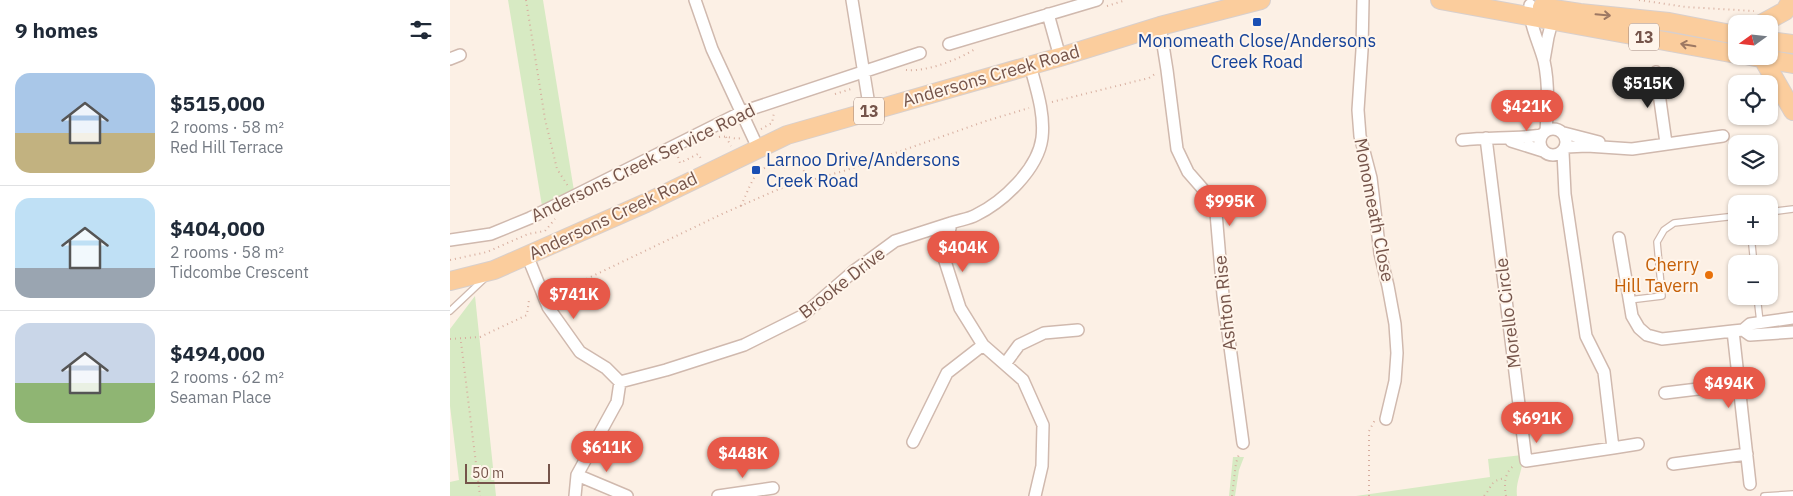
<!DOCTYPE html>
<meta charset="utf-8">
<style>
:root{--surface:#fff;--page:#f6f6f7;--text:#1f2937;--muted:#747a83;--line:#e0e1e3;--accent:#e75949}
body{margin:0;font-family:"IBM Plex Sans",sans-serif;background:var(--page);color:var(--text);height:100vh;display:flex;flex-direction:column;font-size:19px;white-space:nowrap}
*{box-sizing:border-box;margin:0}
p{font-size:16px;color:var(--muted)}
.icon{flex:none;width:28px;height:28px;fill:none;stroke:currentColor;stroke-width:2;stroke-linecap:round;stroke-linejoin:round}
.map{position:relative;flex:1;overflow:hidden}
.side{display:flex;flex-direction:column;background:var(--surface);width:450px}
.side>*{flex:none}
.needle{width:32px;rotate:255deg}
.buttons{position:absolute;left:1278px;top:15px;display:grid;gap:10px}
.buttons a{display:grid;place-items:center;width:50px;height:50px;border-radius:10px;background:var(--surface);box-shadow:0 1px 4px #0004;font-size:25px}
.scale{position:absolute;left:15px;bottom:12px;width:85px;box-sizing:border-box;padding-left:5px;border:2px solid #75544a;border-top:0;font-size:14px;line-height:18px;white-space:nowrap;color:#75544a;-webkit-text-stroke:4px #fff5eb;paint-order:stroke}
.price{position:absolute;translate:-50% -42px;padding:0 11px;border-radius:18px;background:var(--accent);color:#fff;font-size:16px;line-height:32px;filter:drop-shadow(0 1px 2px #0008)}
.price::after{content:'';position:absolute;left:50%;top:30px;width:15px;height:11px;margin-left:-8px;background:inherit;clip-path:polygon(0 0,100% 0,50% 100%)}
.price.on{background:#222;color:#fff}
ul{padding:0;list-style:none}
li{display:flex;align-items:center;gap:15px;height:125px;padding:0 15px}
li+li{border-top:1px solid var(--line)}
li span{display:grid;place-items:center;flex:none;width:140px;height:100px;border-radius:15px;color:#555}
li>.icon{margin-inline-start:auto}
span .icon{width:60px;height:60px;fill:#fffc;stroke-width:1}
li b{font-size:21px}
h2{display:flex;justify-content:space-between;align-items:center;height:60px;padding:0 15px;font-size:21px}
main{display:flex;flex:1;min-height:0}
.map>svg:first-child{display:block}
</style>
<main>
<section class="side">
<h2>9 homes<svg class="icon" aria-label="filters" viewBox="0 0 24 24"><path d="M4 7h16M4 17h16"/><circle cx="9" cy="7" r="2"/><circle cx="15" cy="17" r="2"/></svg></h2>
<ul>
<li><span style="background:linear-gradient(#a9c7e8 60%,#c2b280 0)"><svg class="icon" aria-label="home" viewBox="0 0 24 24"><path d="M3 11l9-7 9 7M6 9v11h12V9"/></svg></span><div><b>$515,000</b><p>2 rooms · 58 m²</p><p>Red Hill Terrace</p></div></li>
<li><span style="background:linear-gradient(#bfe0f5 70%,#9aa5b1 0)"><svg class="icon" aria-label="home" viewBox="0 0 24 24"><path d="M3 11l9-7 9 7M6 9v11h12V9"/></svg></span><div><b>$404,000</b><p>2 rooms · 58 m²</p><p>Tidcombe Crescent</p></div></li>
<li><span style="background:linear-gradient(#c9d6e8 60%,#8fb573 0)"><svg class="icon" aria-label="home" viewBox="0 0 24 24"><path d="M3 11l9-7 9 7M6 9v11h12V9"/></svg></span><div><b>$494,000</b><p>2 rooms · 62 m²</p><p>Seaman Place</p></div></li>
</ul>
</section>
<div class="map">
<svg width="1343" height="496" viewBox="0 0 1343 496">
<rect width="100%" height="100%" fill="#fcf0e5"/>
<!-- green -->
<path fill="#d7eac3" d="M58 0H93L125 197 93 212Z
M25 296 46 496H0V482L9 480 0 406V329Z
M1072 455C1074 471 1065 480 1067 496H906L1040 477 1038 459Z
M783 457H794L789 470 785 496H779Z"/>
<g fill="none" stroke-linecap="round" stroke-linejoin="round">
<defs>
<path id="lane" d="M1319 212 1343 209
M1301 236 1304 264
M1307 296 1310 322
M1179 300 1212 296 1207 242 1214 230 1224 223 1286 216
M0 311 35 278
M1314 496 1343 494"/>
<path id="street" d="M245 0 262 49 308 148
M402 0 420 111
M913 0 912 50 908 110 910 136 921 178 930 253 938 286 945 324 947 353 945 381 936 419
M1080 5C1079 25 1089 42 1094 61 1099 83 1098 108 1096 131
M598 14 610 57
M710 26 717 70 727 149 738 172 759 196 766 213 773 295 793 443
M499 44 647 0
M0 59 10 55
M1094 60 1098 37 1104 14
M580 65C586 88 595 113 592 138 588 169 553 202 526 215 519 219 509 220 501 223L494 258 510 308 533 345 573 380 593 425 592 466 585 496
M1206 72 1216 143
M1090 142a13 13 0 1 1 26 0a13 13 0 1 1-26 0Z
M1114 133 1149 142
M1036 138 1076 461 1163 448 1154 372 1136 336 1115 194 1113 152
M1012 140C1039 137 1065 139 1092 135
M1061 141 1093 151
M1116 147 1137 146 1182 149 1273 136
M1169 238 1182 316 1189 328 1197 335 1212 339 1283 331 1293 330 1300 324 1343 318
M0 240 41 234 80 218 292 112 470 53
M77 255 98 307 130 352 156 368 170 382
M1293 330 1300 335 1343 332
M1283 331 1300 484
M555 364 569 345 594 333 628 330
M170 382 216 370 294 345 352 316 404 271 445 241 501 223
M1215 393 1289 384
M463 442 497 373 533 345
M1163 448 1188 444
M1223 464 1297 454
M127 475 177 496
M125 496 127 475 167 402 170 382
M268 496 323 488"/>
<path id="primary" d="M990 0 1286 54
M1092 7 1130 13 1219 22 1286 35
M1311 24 1335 11 1341 0
M1319 41 1343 44
M1300 56 1343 64
M1313 59 1343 111
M0 281 44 270 196 203 337 135 610 57 710 26 811 0"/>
</defs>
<!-- lane casing -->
<use href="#lane" stroke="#d0b9ae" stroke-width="8"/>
<!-- street casing -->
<use href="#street" stroke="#d0b9ae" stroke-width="14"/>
<!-- primary casing -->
<use href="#primary" stroke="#d8cfcc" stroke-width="20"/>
<!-- path -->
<path stroke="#d7ae9f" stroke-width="2" stroke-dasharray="1 4" stroke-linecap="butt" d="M76 0 95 119 107 169 118 186
M1189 0 1236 7 1304 11
M657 6 676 0
M456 70C476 72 508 60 525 49
M385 94 404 88
M602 102 699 78 705 74
M311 129 322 123 324 113
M269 137C276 135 283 140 291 138
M276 137 281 146
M228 157 230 163 248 154 252 160
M291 206C305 175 303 169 338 159L346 163 363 180
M0 260 37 252 78 234 95 231 105 219
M104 292 126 284 272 214 329 189 397 170 536 121 579 108
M0 339 30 337 77 315 79 300
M11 342 30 496
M782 496 786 463 789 454
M919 496V431L925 420
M1034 496C1043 486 1039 481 1055 478
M1056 496C1054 484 1054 472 1065 465"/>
<!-- lane -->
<use href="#lane" stroke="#fff" stroke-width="5.5"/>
<!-- street -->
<use href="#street" stroke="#fff" stroke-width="11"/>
<!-- primary -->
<use href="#primary" stroke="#fbcd9d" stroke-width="18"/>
</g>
<!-- one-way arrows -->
<defs><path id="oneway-shaft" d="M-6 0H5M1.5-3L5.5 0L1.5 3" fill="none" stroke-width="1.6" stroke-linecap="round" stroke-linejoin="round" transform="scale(1.25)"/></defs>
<g stroke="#9d7863">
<use href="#oneway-shaft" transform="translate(1153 15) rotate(5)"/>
<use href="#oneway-shaft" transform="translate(1238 45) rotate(-170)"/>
</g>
<!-- markers -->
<g fill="#1a4fb4" stroke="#fff5eb" stroke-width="2">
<rect x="802" y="17" width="10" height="10" rx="2.5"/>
<rect x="301" y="165" width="10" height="10" rx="2.5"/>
</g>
<circle fill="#e8710a" stroke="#fff5eb" stroke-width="2" cx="1259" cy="275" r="5"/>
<g text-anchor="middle" stroke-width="4" stroke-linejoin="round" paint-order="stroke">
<!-- shield labels -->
<g fill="#fff5eb" stroke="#9e847a" stroke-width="1">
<rect x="1179" y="23.5" width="30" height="27" rx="4"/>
<rect x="404" y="97.5" width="30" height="27" rx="4"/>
</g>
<g font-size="16" font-weight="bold" fill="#75544a">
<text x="1194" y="43">13</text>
<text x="419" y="117">13</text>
</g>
<!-- transit labels -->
<g font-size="18" fill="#164399" stroke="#fff5eb">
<text x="807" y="47">Monomeath Close/Andersons<tspan x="807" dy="21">Creek Road</tspan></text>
<text x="316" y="166" text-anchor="start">Larnoo Drive/Andersons<tspan x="316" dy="21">Creek Road</tspan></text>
</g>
<!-- street labels -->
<g font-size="18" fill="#75544a" stroke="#fff5eb">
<text transform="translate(541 76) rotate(-16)" y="6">Andersons Creek Road</text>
<text transform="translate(193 163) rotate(-26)" y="6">Andersons Creek Service Road</text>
<text transform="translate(924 210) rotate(79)" y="6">Monomeath Close</text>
<text transform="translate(163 216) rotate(-25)" y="6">Andersons Creek Road</text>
<text transform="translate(392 283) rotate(-38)" y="6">Brooke Drive</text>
<text transform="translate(775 303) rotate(-96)" y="6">Ashton Rise</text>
<text transform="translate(1058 313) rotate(-97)" y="6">Morello Circle</text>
</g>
<!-- food labels -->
<g font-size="18" fill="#c56008" stroke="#fff5eb" text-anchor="end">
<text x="1249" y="271">Cherry<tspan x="1249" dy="21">Hill Tavern</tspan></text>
</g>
</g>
</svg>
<div class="buttons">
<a><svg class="needle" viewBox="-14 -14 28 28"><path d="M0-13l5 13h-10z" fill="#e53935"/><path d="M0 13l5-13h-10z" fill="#747a83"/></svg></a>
<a><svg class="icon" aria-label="locate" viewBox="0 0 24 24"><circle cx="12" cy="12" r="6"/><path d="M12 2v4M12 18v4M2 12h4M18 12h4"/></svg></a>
<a><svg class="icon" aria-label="layers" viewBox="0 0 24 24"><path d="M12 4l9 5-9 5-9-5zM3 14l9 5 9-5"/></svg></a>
<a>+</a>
<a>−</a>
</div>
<div class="scale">50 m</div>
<b class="price on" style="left:1198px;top:109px">$515K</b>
<b class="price" style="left:1077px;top:132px">$421K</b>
<b class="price" style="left:780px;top:227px">$995K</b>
<b class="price" style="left:513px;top:273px">$404K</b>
<b class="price" style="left:124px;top:320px">$741K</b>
<b class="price" style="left:1279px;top:409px">$494K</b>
<b class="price" style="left:1087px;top:444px">$691K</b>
<b class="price" style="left:157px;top:473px">$611K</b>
<b class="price" style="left:293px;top:479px">$448K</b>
</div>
</main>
